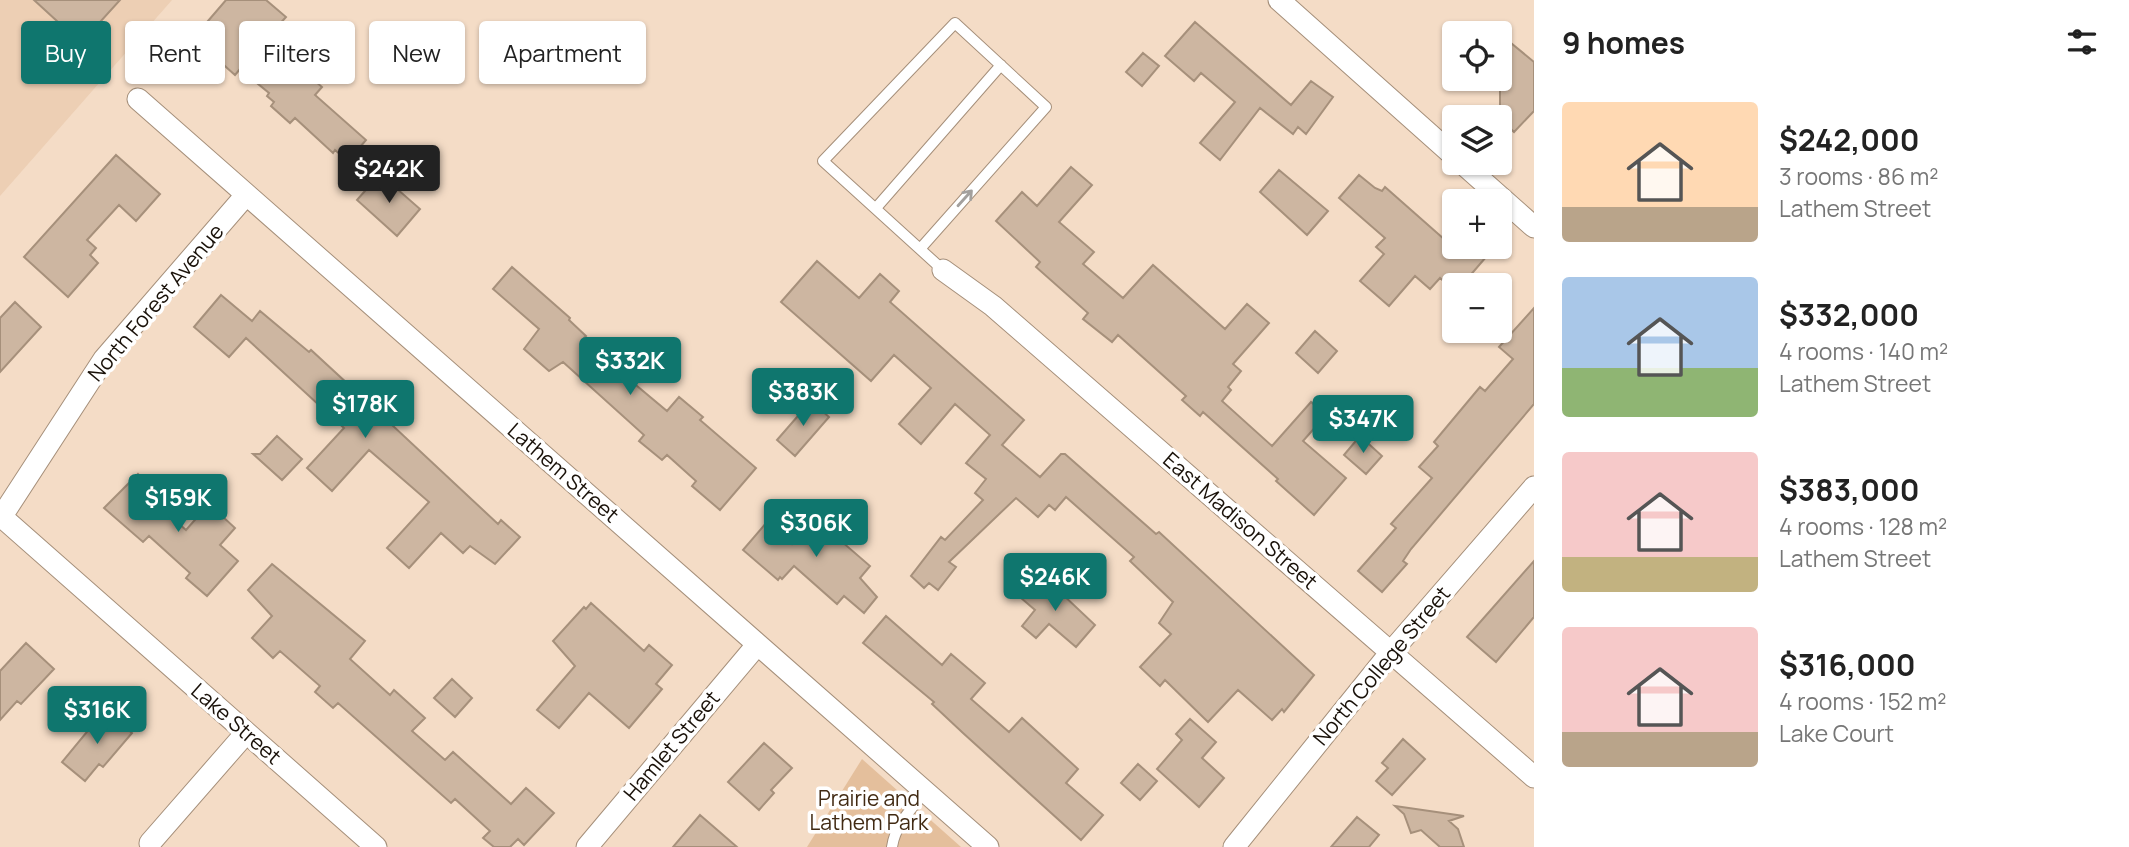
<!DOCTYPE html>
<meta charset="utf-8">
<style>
:root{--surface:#fff;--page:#f6f6f6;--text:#222;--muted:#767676;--accent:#0f766e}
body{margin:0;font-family:Manrope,sans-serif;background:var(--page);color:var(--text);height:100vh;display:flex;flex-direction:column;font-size:26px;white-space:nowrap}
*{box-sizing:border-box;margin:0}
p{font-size:23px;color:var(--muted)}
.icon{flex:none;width:38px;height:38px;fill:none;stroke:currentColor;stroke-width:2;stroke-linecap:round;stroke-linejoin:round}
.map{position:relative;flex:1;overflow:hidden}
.details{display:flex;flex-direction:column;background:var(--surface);width:595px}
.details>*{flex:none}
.guide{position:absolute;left:21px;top:21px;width:665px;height:63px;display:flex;gap:14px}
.fabs{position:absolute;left:1442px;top:21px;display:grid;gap:14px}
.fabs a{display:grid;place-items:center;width:70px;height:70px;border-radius:7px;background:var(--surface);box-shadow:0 2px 5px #0004;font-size:35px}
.price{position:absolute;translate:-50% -60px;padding:0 16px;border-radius:7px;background:var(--accent);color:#fff;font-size:23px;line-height:46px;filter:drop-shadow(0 2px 4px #0008)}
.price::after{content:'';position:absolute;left:50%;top:42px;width:21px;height:16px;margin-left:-10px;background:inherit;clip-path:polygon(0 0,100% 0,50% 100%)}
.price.current{background:#222;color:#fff}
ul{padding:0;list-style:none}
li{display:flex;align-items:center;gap:21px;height:175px;padding:0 28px}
li span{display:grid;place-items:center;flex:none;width:196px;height:140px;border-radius:7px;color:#555}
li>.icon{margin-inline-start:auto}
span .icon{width:84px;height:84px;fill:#fffc;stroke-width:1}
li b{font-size:30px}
h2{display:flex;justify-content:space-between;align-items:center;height:84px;padding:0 28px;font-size:30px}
.pill{padding:0 24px;border-radius:7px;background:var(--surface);box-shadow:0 2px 5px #0004;font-size:24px;line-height:63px}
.pill.current{background:var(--accent);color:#fff}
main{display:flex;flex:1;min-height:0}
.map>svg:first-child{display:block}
</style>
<main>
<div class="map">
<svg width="1534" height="847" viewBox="0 0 1534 847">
<rect width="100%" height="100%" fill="#f4dcc6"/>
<!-- built -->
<path fill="#edcfb4" d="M0 0H172L0 196Z"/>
<!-- green -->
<path fill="#e4bf9c" d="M862 759 961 847H807Z"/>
<!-- building -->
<path fill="#cdb6a1" stroke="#a6907b" stroke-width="2" d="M34 0H120L81 43Z
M226 0H266L286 17 266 39 322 87 315 95 366 140 348 161 335 150 333 153 295 118 290 123 271 106 274 102 267 96 269 93 240 69 235 75 208 51 223 35 208 21Z
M1195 22 1291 105 1311 81 1333 97 1306 134 1298 127 1293 134 1260 108 1220 160 1200 143 1235 102 1201 73 1194 81 1165 56Z
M1500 34 1534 62V111L1514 132 1500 119Z
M1143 53 1159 66 1142 86 1126 72Z
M116 155 160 194 136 221 119 205 87 240 96 248 90 255 98 263 68 297 24 257Z
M1071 167 1092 185 1059 222 1094 252 1083 264 1123 298 1153 265 1225 329 1247 304 1269 323 1233 364 1241 371 1228 387 1231 390 1222 401 1272 446 1311 402 1326 415 1303 441 1346 478 1314 515 1276 481 1278 479 1203 412 1200 416 1182 400 1186 396 1118 335 1112 342 1083 319 1088 313 1036 267 1040 262 996 221 1022 192 1037 206Z
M1279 170 1328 211 1307 235 1260 192Z
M380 174 420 209 397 236 357 200Z
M1359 175 1375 188 1382 191 1385 187 1453 247H1474L1486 257 1462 285H1454V290L1440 278 1430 289 1415 276 1389 306 1360 281 1384 254 1376 247 1385 238 1339 198Z
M817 261 859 298 880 274 899 291 890 302 1024 420 1002 445 1040 477 1061 454H1065L1156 534 1159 532 1314 675 1284 712 1282 709 1272 720 1238 690 1208 722 1165 680 1160 686 1140 667 1171 634 1159 623 1173 602 1130 561 1134 557 1066 497 1055 510 1049 505 1038 517 1016 498 949 562 956 567 938 590 929 583 924 588 911 576 941 537 945 540 983 500 975 493 986 479 966 463 990 435 955 404 921 444 899 424 931 388 894 355 871 381 781 302Z
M512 267 570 318 569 320 586 336 582 340 667 411 679 397 703 417 700 420 756 468 720 510 692 486 696 481 667 455 662 460 639 441 644 435 563 362 549 371 524 349 539 329 493 289Z
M221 295 252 321 260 311 309 352 311 350 374 408 379 403 397 420 392 425 498 524 501 520 520 537 495 564 470 546 463 553 441 533 409 568 387 548 429 502 369 450 332 491 307 468 344 428 246 338 229 357 194 327Z
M15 302 41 327 0 372V318Z
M1534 308V404L1411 549 1403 561 1407 564 1382 592 1358 571 1396 528 1391 524 1432 478 1419 467 1438 446 1434 442 1480 387 1485 391 1513 359 1499 347Z
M1315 331 1337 351 1318 373 1296 353Z
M811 401 829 417 795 456 777 440Z
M277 436 302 459 282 480 253 454H260Z
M1360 436 1382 456 1366 474 1344 455Z
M138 474 153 488 146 495 186 530 209 504 235 528 220 545 238 561 207 596 186 578 190 573 149 536 143 542 104 508Z
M827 505 846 521 834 535 870 566 860 578 877 597 864 613 844 596 837 604 794 566 782 579 780 577 778 580 743 550 767 522 792 544Z
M1534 561V617L1496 662 1467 637Z
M272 564 365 641 350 659 390 695 394 690 425 718 412 731 445 760 453 752 511 804 526 788 554 813 524 845 518 839 510 847H494L483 838 490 831 455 799 451 803 338 703 333 708 315 692 320 686 280 651 273 658 252 638 272 616 248 590Z
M1042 575 1095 625 1076 647 1049 624 1036 638 1022 626 1035 610 1021 598Z
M591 603 644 651 649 645 672 665 656 684 662 689 629 728 589 693 559 728 537 710 575 666 553 641 584 607 586 609Z
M886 616 942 665 951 654 985 683 971 699 1009 732 1022 718 1078 769 1066 783 1103 815 1081 840 963 733 932 704 934 702 863 643Z
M26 643 54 669 21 704 17 701 0 720V671Z
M452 679 472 698 455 717 434 698Z
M105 710 132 733 103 767 99 764 85 781 62 762Z
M1190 719 1216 742 1202 758 1224 778 1199 807 1157 769 1182 740 1176 734Z
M1403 739 1425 759 1392 795 1376 781 1388 768 1382 763Z
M764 743 792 768 771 790 774 793 759 810 728 782Z
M1138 764 1157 781 1140 800 1121 783Z
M1395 806 1464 816 1449 821 1458 829 1464 847H1440L1421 830 1411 833 1404 814Z
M700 815 737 847H673Z
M1357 817 1379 835 1369 847H1331Z"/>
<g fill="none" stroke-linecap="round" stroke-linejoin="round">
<defs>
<path id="lane" d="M876 208 1001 65
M920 249 1046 107 955 23 823 161 943 270
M892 847C895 825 912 808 925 792"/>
<path id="street" d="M1279 0 1454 156
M138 99 988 847
M1462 163 1534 227
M943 270 993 306 1534 777
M2 517 376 847
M0 519 104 359 246 195
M150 843 246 733
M587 847 757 645
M1234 847 1391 652 1534 487"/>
</defs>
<!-- lane casing -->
<use href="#lane" stroke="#a58f7a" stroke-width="12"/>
<!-- street casing -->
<use href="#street" stroke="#a58f7a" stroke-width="23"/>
<!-- lane -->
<use href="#lane" stroke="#fff" stroke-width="10"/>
<!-- street -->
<use href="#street" stroke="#fff" stroke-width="21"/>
</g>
<!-- one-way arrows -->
<defs><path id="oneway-shaft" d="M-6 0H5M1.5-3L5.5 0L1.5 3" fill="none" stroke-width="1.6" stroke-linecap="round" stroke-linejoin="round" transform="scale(1.75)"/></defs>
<use stroke="#a3a09d" href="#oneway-shaft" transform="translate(965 198) rotate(-48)"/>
<g text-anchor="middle" stroke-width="7" stroke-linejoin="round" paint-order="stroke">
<!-- street labels -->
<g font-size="21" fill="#191109" stroke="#fff">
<text transform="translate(156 303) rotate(-50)" y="7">North Forest Avenue</text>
<text transform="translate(563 473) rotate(41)" y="7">Lathem Street</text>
<text transform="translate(1240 521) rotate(41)" y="7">East Madison Street</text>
<text transform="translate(1382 666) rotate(-50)" y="7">North College Street</text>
<text transform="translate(236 724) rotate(41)" y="7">Lake Street</text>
<text transform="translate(672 746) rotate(-50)" y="7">Hamlet Street</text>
</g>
<!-- park labels -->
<g font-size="21" fill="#412a13" stroke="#fff">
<text x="869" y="806">Prairie and<tspan x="869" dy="24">Lathem Park</tspan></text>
</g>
</g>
</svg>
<div class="fabs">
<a><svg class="icon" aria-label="locate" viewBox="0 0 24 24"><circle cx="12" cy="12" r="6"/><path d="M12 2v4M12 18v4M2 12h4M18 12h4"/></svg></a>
<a><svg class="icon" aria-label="layers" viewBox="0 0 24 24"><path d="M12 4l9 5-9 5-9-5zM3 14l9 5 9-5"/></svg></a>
<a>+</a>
<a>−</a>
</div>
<b class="price current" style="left:389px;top:205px">$242K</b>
<b class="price" style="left:630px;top:397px">$332K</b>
<b class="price" style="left:803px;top:428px">$383K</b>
<b class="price" style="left:365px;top:440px">$178K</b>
<b class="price" style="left:1363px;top:455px">$347K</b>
<b class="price" style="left:178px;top:534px">$159K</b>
<b class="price" style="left:816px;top:559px">$306K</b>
<b class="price" style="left:1055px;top:613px">$246K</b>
<b class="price" style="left:97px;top:746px">$316K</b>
<div class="guide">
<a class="pill current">Buy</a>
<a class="pill">Rent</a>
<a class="pill">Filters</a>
<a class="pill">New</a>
<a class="pill">Apartment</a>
</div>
</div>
<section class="details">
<h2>9 homes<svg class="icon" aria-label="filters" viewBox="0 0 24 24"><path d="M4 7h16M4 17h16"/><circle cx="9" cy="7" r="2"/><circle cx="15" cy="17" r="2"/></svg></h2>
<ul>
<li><span style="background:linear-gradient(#ffd9b3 75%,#b9a48a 0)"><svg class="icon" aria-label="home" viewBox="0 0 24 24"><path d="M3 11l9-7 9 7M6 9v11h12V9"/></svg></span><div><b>$242,000</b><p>3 rooms · 86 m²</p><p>Lathem Street</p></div></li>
<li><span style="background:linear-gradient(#a9c7e8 65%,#8fb573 0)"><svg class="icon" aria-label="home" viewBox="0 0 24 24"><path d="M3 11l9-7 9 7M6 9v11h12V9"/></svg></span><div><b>$332,000</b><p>4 rooms · 140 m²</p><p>Lathem Street</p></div></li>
<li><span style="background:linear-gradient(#f6c9c9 75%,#c2b280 0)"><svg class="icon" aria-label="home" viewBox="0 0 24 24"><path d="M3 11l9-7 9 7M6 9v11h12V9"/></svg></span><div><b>$383,000</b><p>4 rooms · 128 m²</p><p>Lathem Street</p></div></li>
<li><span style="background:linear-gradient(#f6c9c9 75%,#b9a48a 0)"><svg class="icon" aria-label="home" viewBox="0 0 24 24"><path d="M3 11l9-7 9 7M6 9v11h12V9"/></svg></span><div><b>$316,000</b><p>4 rooms · 152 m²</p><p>Lake Court</p></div></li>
</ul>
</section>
</main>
